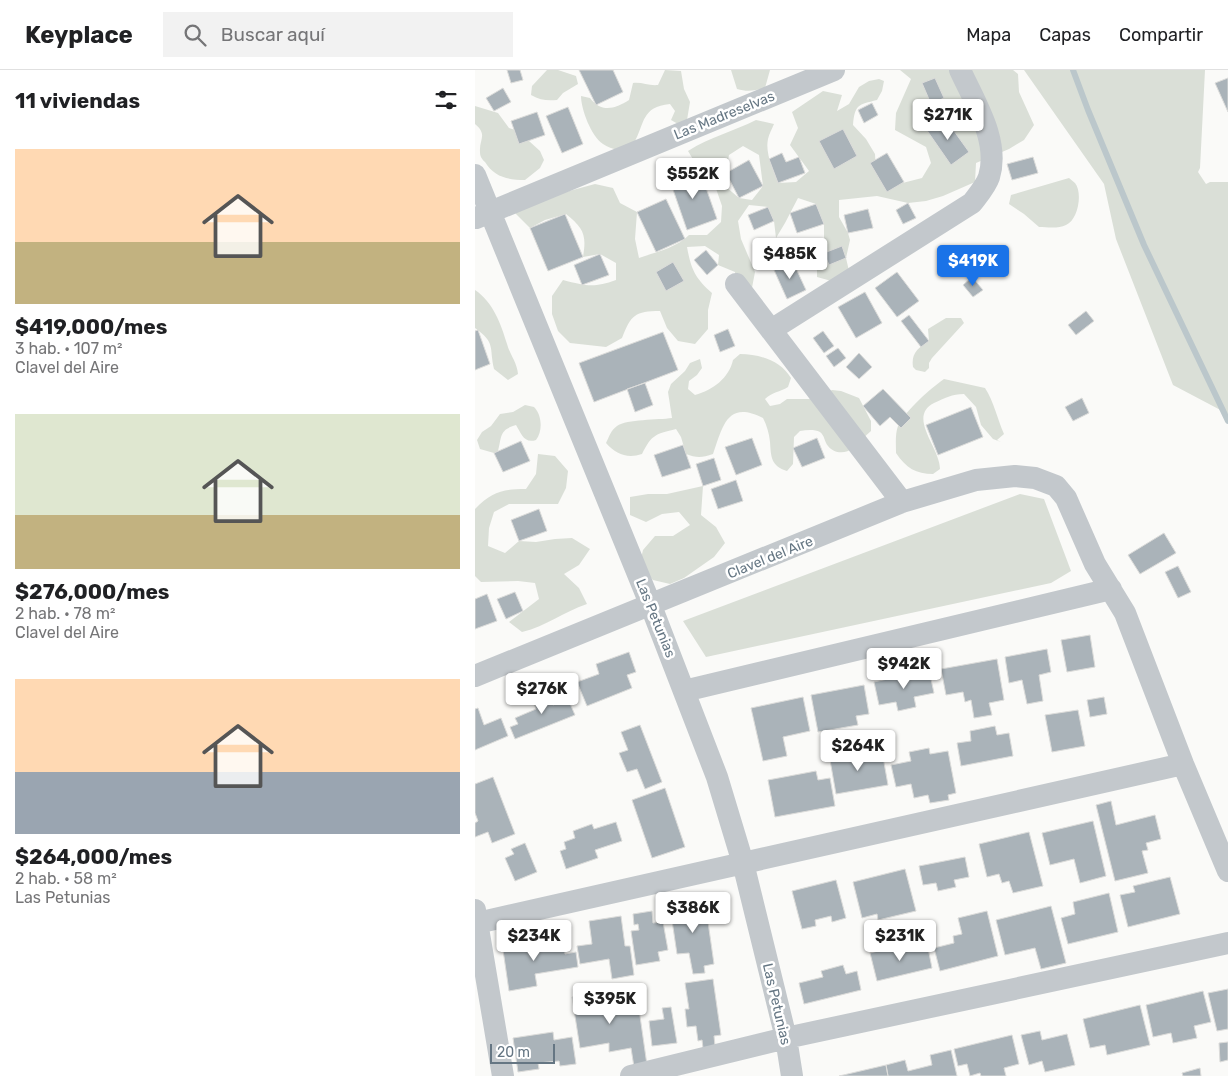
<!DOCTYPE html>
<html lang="es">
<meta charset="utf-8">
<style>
:root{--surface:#fff;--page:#f2f2f2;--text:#202124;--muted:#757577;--line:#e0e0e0;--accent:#1a73e8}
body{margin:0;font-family:Rubik,sans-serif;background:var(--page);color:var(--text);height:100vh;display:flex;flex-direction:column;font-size:19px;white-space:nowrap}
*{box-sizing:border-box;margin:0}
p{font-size:16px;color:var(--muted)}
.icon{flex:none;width:28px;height:28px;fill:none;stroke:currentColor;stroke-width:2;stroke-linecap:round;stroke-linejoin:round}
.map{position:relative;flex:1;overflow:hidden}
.details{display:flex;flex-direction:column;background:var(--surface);width:475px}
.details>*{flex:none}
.scale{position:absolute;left:15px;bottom:12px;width:65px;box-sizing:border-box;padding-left:5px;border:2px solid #657683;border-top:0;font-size:14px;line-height:18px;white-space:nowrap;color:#657683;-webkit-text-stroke:4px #fff;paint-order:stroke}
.price{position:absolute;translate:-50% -42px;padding:0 11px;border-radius:5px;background:#fff;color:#222;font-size:16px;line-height:32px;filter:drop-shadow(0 1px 2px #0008)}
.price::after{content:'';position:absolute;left:50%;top:30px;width:15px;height:11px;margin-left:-8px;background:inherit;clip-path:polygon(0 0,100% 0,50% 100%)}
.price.selected{background:var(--accent);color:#fff}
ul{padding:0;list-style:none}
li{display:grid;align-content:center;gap:10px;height:265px;padding:0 15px}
li span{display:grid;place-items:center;height:155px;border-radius:0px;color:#555}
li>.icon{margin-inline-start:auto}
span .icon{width:90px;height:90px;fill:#fffc;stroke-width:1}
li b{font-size:21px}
h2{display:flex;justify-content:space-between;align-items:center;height:60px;padding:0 15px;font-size:21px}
header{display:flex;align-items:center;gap:30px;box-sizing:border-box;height:70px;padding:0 25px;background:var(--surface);border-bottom:1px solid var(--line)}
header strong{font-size:24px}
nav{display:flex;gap:28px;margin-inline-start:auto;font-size:18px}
.search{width:350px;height:45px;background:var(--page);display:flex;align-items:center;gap:12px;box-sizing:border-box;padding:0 18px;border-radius:0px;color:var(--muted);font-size:19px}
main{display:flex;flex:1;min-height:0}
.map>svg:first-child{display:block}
</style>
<header>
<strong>Keyplace</strong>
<div class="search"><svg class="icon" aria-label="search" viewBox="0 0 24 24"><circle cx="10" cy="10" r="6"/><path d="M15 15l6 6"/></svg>Buscar aquí</div>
<nav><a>Mapa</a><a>Capas</a><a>Compartir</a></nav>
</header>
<main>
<section class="details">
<h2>11 viviendas<svg class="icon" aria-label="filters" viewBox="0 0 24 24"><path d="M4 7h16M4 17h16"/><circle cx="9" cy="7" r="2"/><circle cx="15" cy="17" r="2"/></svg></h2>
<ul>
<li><span style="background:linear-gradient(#ffd9b3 60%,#c2b280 0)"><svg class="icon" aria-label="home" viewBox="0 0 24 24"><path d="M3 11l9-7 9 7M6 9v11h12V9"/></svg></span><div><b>$419,000/mes</b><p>3 hab. · 107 m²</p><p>Clavel del Aire</p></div></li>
<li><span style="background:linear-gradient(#dfe7d0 65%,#c2b280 0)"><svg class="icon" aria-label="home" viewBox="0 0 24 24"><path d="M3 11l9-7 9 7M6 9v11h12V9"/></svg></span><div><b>$276,000/mes</b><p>2 hab. · 78 m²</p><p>Clavel del Aire</p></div></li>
<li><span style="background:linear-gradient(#ffd9b3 60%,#9aa5b1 0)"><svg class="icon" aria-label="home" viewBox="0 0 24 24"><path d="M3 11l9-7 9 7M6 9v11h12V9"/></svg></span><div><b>$264,000/mes</b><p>2 hab. · 58 m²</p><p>Las Petunias</p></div></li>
</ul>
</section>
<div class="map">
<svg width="753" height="1006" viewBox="0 0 753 1006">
<rect width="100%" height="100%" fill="#fafaf8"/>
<!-- green -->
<path fill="#dadfd7" d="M72 0H83L101 6 103 14 88 23 82 30C72 31 65 30 56 25L57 16Z
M190 0 206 1 209 19 215 32 212 50 203 54 196 50 200 41 195 34C166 37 170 53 159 73L143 80C138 79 132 77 128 74 116 66 106 39 106 26L115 28C126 43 140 39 154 30L158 13C167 12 174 16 183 15Z
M256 0H295L290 18C279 21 272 22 262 19Z
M425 0H538L543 4 544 22 559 55 549 70 534 79 501 93 500 112 468 126 451 131 433 133 402 126 364 130V147L373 163 375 170 371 188 374 201 360 212 342 207V188L349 171V154L341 134 323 128 310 153 301 168 299 151 293 137 274 135 263 151 266 169 280 202 276 223 261 214 260 202 243 195 244 185 230 176 212 177C216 199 220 208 237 223L233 240V259L220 274 203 271 192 258 185 241C160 241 156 245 147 268L131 277 95 273 83 261 77 244V226L88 210C111 216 119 218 141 210V193L125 184 108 187C112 164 108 158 91 144L70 150 55 158 39 142 83 124 120 114 138 118 145 133 162 142 160 169 164 188C181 182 201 178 214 165H232L246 152 247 136 236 104 264 128 277 130 288 116 284 85 268 76 254 85 251 103 225 101 213 81C235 67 259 61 281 50L299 54C297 59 294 64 293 69 290 83 298 100 303 113L321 112 334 101 315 75 323 58 317 42 348 21 367 25 362 41 374 34 384 17 394 11 404 9 409 11 407 21 402 30C383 35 380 34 378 55L391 69 400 84 401 102 412 117 447 108 456 93 451 77 420 60 421 43 436 9Z
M549 0H730L725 98 723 102 731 114 735 112H753V344L698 315 641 169 629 114Z
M0 36 23 43 34 58 43 61 65 81 69 90 65 98 50 110C33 110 19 107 10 92 7 89 5 87 5 82 4 69 13 65 0 54Z
M594 108C596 110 598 111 600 113 608 123 603 150 591 155 583 159 572 157 564 157L549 144 534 134 536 125Z
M0 220C18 232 26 254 32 274 35 285 42 292 43 304L33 310 19 299C14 277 21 273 0 258Z
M471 248H486L489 253 457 288 454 293V298L450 302 441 300 438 297C436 283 443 278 454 271L453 259Z
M265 284C285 284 306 291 316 308L313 317C305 322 297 322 290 329L295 336 305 334 312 329H339L357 320 366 321 384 328 396 351V361C390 366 384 373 378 378 371 384 359 384 353 376 349 371 350 366 345 362 339 359 332 360 325 361L319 367 318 394 312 401C296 396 296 387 295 372 294 363 292 356 288 348 252 330 248 356 238 384 227 388 221 388 211 384L206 367 201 359C181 364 177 364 167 384 152 389 141 384 131 373 134 367 136 360 142 356 152 349 183 350 197 348L193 322 196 314 210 301 215 293 225 289 227 298 222 305 214 311 213 319 220 325C238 320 254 308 258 290Z
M469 309 510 318C519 332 522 348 529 364L522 370 526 372 518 369 506 355 501 337 489 324C477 324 470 328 459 333 432 347 465 377 465 399L458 404C441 404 431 398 421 383 421 375 420 364 423 356 431 340 455 319 469 309Z
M50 335 59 337C67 345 68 361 61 370 49 374 46 363 41 355 24 360 27 366 23 381L19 383 5 379 2 370 7 362 16 356 25 344 38 342Z
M63 384 80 386 93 401 91 418 83 434H34L19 442 14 458 13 476 30 483 44 471 61 472 80 469 97 468 115 479 104 495 89 504 104 518 112 534C88 542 72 556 47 562L34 552 64 529 60 513 43 511 6 512 0 506V439C17 422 27 419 51 419L61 404Z
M228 416 226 445 241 457 250 473 239 487 209 508 195 514 178 510 164 497 168 480 180 466H198L215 455 204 442 187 444 171 452 155 445V427L173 424H192Z
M545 424 569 429 596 501 576 513 231 587 208 551Z"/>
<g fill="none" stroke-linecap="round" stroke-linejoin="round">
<!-- stream -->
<path stroke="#bbc7cb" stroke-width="6" d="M598 0 613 40 669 175 753 351"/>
</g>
<!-- building -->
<path fill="#aab3b9" stroke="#dcdcda" d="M32 0H45L48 10 36 13Z
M104 0H138L148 22 121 35Z
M460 8 469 28 456 34 447 13Z
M753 8V42L740 13Z
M28 18 36 32 19 41 11 28Z
M397 33 403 45 389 53 383 40Z
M93 37 108 74 87 83 71 46Z
M62 42 70 65 44 74 36 51Z
M469 47 494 82 476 95 451 59Z
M368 59 382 86 359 99 344 71Z
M307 83 311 92 324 87 330 103 303 113 294 89Z
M412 83 429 112 412 122 395 93Z
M558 87 563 103 537 110 532 94Z
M274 90 288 116 264 128 251 103Z
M225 101 242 149 212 160 195 111Z
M191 129 210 169 181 182 162 142Z
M433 133 441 148 428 154 421 140Z
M341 134 349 154 322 163 315 143Z
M293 137 299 151 279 160 273 145Z
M393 139 398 158 373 163 369 145Z
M90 144 108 187 73 201 55 158Z
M367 176 371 188 354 195 349 183Z
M231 180 243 195 232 205 219 190Z
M125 184 134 205 107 215 99 195Z
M198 192 209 211 191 221 181 202Z
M318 192 331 220 312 229 299 200Z
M422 202 444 231 422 247 400 218Z
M497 207 508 220 498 227 488 215Z
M390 222 407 253 381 268 363 237Z
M611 241 619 251 601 265 593 255Z
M434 245 454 271 446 277 426 251Z
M253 259 260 276 245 282 239 265Z
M3 260 15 294 0 300V261Z
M348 261 359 276 349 283 338 268Z
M188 262 203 300 119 332 104 293Z
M363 278 371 288 359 297 351 286Z
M384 283 397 297 384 309 371 297Z
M170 313 178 335 160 342 152 319Z
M408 319 436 348 426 358 415 347 405 356 388 336Z
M607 328 614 343 598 351 590 337Z
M496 337 508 367 463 385 451 355Z
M277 368 287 395 261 405 250 377Z
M342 368 350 388 327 397 318 378Z
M46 371 55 391 28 402 19 383Z
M208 375 216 398 187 407 179 385Z
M239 388 246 410 228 416 221 394Z
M261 410 268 431 243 439 236 419Z
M64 439 72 461 44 471 36 450Z
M689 463 701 483 665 504 653 485Z
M703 496 716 522 703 528 690 502Z
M40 522 48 541 31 549 22 529Z
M12 524 22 551 0 559V529Z
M615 565 620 597 592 602 586 570Z
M572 579 576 602 564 605 568 631 552 634 547 610 534 613 530 587Z
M154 582 161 602 152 605 157 618 112 636 102 612 124 604 121 594Z
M522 589 529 630 514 633 517 645 499 648 496 630 490 632 488 622 471 625 466 599Z
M454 600 459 623 439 627 441 637 423 641 421 632 404 635 399 612Z
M389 615 394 644 381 646 383 655 343 662 336 625Z
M72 621 78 635 93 629 100 645 40 669 35 657 43 654 40 648 61 639 57 627Z
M328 627 335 661 308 667 312 686 288 691 276 638Z
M629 627 632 644 615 647 612 630Z
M3 638 9 655 26 648 33 666 0 680V639Z
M603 640 610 676 577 682 570 645Z
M165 655 187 712 170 719 162 699 152 702 144 683 153 680 146 662Z
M520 656 522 665 534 663 538 686 486 696 482 673 496 671 495 661Z
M454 678 455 684 473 681 481 723 473 725 474 730 455 733 453 725 439 728 436 714 421 717 416 695 436 691 434 682Z
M370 680 371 688 407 681 413 715 361 724 355 690 362 688 361 681Z
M341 701 343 710 355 708 360 736 300 747 293 710Z
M18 707 40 764 17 773 13 762 0 767V753L3 751 0 743V714Z
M190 718 210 777 177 788 157 730Z
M636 731 641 755 680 745 686 769 671 773 673 780 667 781 673 803 640 811 621 735Z
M618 751 631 806 605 813 599 789 575 795 567 763Z
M141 752 147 771 120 780 123 788 91 799 85 781 91 779 89 772 100 768 98 761 117 754 119 759Z
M554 762 568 816 538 823 534 811 527 813 524 804 512 807 504 774Z
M50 773 62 802 40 811 30 788 39 784 36 779Z
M490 787 494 807 479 810 481 817 463 821 461 813 448 815 444 796Z
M430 799 441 841 403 850 402 844 387 848 378 812Z
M695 807 705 844 653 857 645 825 660 822 658 816Z
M361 810 371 848 357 852 356 846 340 850 341 856 327 859 317 821Z
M634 823 643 862 593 874 586 848 600 844 598 832Z
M230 831 239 894 229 896 230 903 218 904 214 883 202 884 195 837Z
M576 836 591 893 566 899 560 878 530 885 521 850Z
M177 841 178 853 188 852 193 880 183 882 185 891 161 895 156 861 164 860 163 854 159 855 158 844Z
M512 841 523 886 465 901 459 878 479 873 478 866 487 864 483 848Z
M146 846 150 876H155L159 905 137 909 134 889 105 894 102 876 117 874 114 851Z
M61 863 62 879 89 875 90 884 101 882 103 897 60 904 62 916 34 921 28 880 47 878 46 864Z
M436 873 437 881 453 878 457 898 402 911 395 883Z
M368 895 371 904 382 901 386 920 329 934 324 913 348 907 346 901Z
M238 909 246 965 239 966 240 976 228 978 227 970 223 971 221 956 212 957 210 939H214L210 913Z
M753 919V959L742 961 733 923Z
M728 921 736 952 719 956 722 968 698 973 696 963 678 967 671 935Z
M131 923 134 943 149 941 147 927 162 925 172 995 159 997 156 978 134 982V973L105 978 97 927Z
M665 935 675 975 632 985 630 975 615 978 608 949Z
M196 937 202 973 177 976 174 951 189 949 187 938Z
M565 961 567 970 592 964 600 995 570 1002 567 991 554 995 546 965Z
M78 962 79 970 97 967 101 994 85 996 84 991 63 993 64 999 43 1002 38 968Z
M537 965 544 994 529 998 531 1006H506L505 1003 495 1006 492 994 483 996 479 979Z
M753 972V990L745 992 744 973Z
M476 980 482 1006H413L411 995 430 990 433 1001 457 995 455 985Z
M411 995 413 1006H364Z
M725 998 726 1006H708L707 1003Z"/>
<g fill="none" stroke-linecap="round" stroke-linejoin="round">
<!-- minor -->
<path stroke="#c3c8cc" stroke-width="22" d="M0 105 176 536 242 707 268 793 311 968 317 1006
M1 148 359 0
M261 214 427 432
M296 260 497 133C503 125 511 116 514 107 525 71 500 33 485 0
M0 606 427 432 501 410 540 406 560 408 581 416 591 428 620 494 650 543 708 694 753 801
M209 621 636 519
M0 840 28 1006
M2 853 708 694
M156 1006 311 968 753 873"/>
</g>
<g text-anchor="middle" stroke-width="5" stroke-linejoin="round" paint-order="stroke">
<!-- street labels -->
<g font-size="14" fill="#657683" stroke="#fff">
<text transform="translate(249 45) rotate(-22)" y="5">Las Madreselvas</text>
<text transform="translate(295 487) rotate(-22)" y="5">Clavel del Aire</text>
<text transform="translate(181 548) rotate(68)" y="5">Las Petunias</text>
<text transform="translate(302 934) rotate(77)" y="5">Las Petunias</text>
</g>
</g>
</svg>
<div class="scale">20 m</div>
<b class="price" style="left:473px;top:71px">$271K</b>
<b class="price" style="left:218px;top:130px">$552K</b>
<b class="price" style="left:315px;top:210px">$485K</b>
<b class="price selected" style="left:498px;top:217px">$419K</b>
<b class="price" style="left:429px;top:620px">$942K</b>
<b class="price" style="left:67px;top:645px">$276K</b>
<b class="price" style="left:383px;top:702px">$264K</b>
<b class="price" style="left:218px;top:864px">$386K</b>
<b class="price" style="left:59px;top:892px">$234K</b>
<b class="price" style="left:425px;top:892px">$231K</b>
<b class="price" style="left:135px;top:955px">$395K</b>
</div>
</main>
